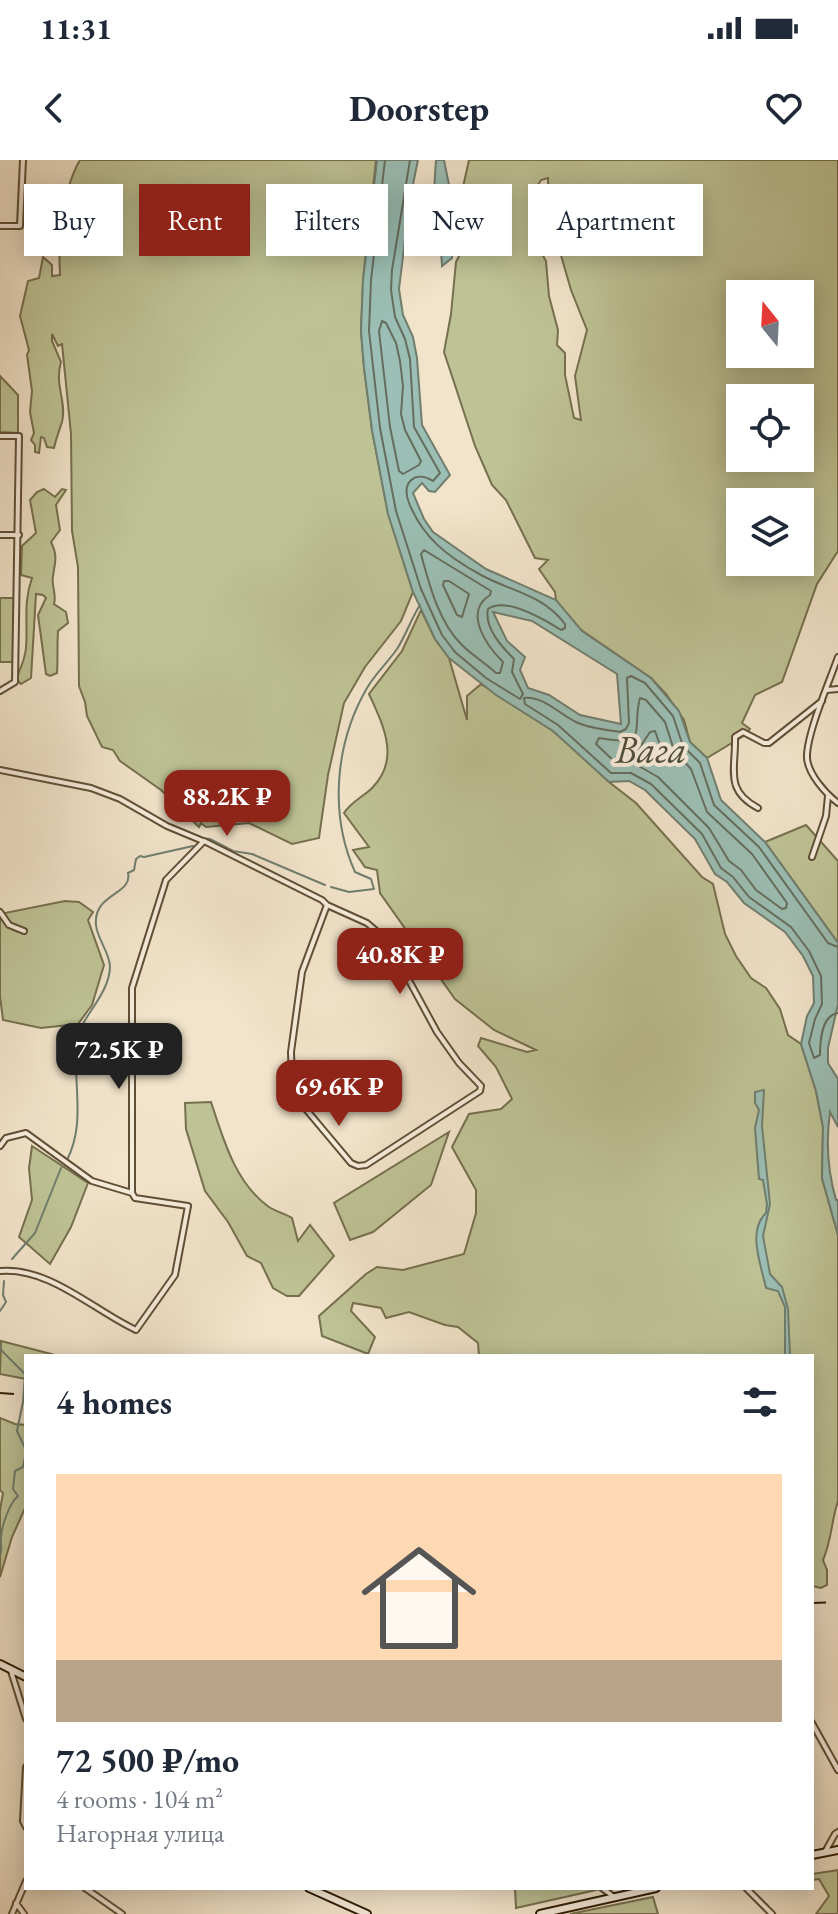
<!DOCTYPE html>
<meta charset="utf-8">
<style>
:root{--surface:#fff;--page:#f6f6f7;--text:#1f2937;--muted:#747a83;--line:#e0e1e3;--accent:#8f2418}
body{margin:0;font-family:"EB Garamond",serif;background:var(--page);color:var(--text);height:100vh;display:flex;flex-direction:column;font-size:30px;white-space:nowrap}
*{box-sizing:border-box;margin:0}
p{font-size:26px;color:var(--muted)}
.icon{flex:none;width:44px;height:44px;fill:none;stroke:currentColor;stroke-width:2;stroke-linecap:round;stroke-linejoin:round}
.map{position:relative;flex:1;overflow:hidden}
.drawer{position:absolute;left:24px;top:1194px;width:790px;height:536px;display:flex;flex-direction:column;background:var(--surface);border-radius:0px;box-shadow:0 4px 20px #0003}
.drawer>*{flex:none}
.top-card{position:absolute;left:24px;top:24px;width:790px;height:72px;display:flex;gap:16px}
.needle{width:52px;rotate:342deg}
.controls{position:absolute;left:726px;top:120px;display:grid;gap:16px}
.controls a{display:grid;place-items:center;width:88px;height:88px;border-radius:0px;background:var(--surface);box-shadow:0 4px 20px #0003;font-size:40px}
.price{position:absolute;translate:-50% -68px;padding:0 18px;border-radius:16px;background:var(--accent);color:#fff;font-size:26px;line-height:52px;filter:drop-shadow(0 2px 4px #0008)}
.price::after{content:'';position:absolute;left:50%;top:48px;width:24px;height:18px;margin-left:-12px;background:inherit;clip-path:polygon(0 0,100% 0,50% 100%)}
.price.active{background:#222;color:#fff}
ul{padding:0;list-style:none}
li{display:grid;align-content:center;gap:16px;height:424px;padding:0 32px}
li+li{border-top:2px solid var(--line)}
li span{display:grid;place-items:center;height:248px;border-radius:0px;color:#555}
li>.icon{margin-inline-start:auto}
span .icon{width:144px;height:144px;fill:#fffc;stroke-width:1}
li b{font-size:34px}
h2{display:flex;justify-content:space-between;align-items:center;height:96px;padding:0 32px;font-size:34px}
.pill{padding:0 28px;border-radius:0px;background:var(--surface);box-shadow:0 4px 20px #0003;font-size:28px;line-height:72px}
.pill.active{background:var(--accent);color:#fff}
.status{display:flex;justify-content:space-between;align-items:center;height:56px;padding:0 40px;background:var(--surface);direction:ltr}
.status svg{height:22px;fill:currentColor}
header{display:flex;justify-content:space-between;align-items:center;height:104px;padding:0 32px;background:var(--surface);font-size:36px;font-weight:700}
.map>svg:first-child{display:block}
</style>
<div class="status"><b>11:31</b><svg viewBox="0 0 49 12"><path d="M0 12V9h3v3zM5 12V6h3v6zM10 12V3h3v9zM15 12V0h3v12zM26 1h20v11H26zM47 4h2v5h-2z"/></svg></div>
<header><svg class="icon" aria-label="back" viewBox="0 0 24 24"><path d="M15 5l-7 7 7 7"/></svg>Doorstep<svg class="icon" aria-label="heart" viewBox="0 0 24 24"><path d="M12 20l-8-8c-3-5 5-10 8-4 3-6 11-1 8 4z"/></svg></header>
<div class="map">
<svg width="838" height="1754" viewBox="0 0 838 1754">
<rect width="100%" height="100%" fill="#f2e4cb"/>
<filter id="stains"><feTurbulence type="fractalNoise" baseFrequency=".0025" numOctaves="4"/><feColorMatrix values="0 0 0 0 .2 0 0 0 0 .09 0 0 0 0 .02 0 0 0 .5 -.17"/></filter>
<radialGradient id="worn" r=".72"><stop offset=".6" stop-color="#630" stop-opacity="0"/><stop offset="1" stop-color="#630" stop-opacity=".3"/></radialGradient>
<!-- green -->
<path fill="#bec395" stroke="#76704e" stroke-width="2" fill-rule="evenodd" d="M80 0H376L363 120 361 171 364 208 372 270 388 353 413 432 401 461 365 507 344 543 328 615 319 678 292 684 249 663 206 667 201 663 199 667 161 630 120 601 113 590 102 587 87 556 85 542 79 526 78 407 72 371 71 274 62 184 58 186 52 174V181L61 202C54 225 67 241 62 262 59 271 56 279 54 288L47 287 44 278 41 277 39 293 35 292V285L31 280 34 273 30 252 32 231 27 195 29 190 20 156 28 121 39 118 43 97 52 105V116L60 115C58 79 62 31 80 0Z
M469 0H838V391L817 424 782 522 755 535 742 563 750 569 745 575 707 598 690 582 684 560 666 534 651 518 577 467 556 440 555 432 539 409 548 400 535 398 506 340 492 325 475 286 444 192 451 154 456 102 462 90 465 63 462 46 470 37 463 27ZM548 18 549 49 554 71 571 130 587 170 575 216 581 260 574 258 565 215V193L557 185 558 170 549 136 546 101 538 87 532 49V34L541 20ZM740 134H800V194H740ZM740 238H800V298H740ZM740 342H800V402H740Z
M0 216 18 235V273L0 272Z
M44 329 55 337 62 329 66 330 56 345 60 370 51 382C58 396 55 402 53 416 51 426 57 434 54 444L66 452 68 463 58 471C57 486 58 499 57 513L50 516 46 514 38 455 46 438 43 435 36 434 31 518 21 524 16 519C20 509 25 500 26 488 28 462 23 443 32 418L21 415 22 386 36 373 30 340 37 332Z
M0 438H14L13 502H0Z
M421 450 435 479 449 498 467 560V536L481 524 553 571 577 591 609 622 636 643 702 717 713 724 725 774 736 796 751 818 766 828 780 849 788 875 801 884 816 931 823 967 822 1018 838 1075V1341C831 1362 832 1379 823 1400L827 1410V1425L821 1428 812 1426V1196H479L478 1183 458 1167 445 1165 409 1152 386 1158 381 1148 353 1143 351 1151 375 1177 368 1194 322 1176 319 1156 366 1114 377 1107 403 1110 464 1094 476 1053V1030L452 987 469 954 501 949 512 939 496 907 478 886 481 878 527 892 536 890 494 870 455 839 380 733 377 710 365 707 353 690 369 687 344 653C351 642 363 637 372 628 401 599 383 565 369 534L402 491Z
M806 665 838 701V783L765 682Z
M65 741 79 742 93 752 88 760 104 805 92 845 78 864 41 868 3 860 0 836V754Z
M211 942C223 978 235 1023 269 1047 275 1051 285 1054 292 1058L298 1081 310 1065 334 1096 299 1136H287L273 1128 261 1103 247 1096 228 1062 205 1031 186 969 185 943Z
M449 972 431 1025 373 1072 350 1080 334 1043Z
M32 986 88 1023 71 1067 50 1104 19 1077 32 1040 29 1008Z
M1 1181 59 1196H26V1219L0 1214Z
M0 1258 15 1264 26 1265V1346L12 1377 0 1417V1350L3 1333 0 1330Z
M838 1710V1754H816L829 1736 819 1719 812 1720V1714Z
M515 1728H605L516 1748Z
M653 1737 658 1754H570Z"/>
<!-- water -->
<path fill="#9bbfb5" stroke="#707e6f" stroke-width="2" fill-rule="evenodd" d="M377 0H418L410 39 399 129 403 155 413 177 417 198 422 265 450 315 435 332 429 331 422 323 413 333 424 359 433 372 486 409 556 440 582 471 651 518 679 551 690 582 707 598 721 640 765 682 838 783V844L828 888V903L838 919V967L830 952C826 980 828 1012 836 1040H838V1075L822 1018 823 967 816 931 801 884 807 856 814 843 813 816 803 796 785 772 744 743 727 722 715 714 695 679 645 630 629 621 609 622 553 571 496 535 449 498 435 479 413 432 388 354 372 270 364 208 361 171 363 120ZM493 452 532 461 617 514 621 564 580 555 549 535 528 528 520 510 525 497 507 481Z
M436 0H444L455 55 452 98 442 106 440 74 433 46Z
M764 930 762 966 770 1044 763 1076 770 1114 782 1127 788 1149 790 1196H785V1147L778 1131 766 1128C761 1105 747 1071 766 1053L767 1044 763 1020 759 1019 755 968 759 950 755 943V932Z"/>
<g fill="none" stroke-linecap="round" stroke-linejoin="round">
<!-- shore -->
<path stroke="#656e5e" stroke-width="2" d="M385 0 371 120 369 171 380 268 396 351 421 429 442 475 455 492 486 518 520 539 523 534 512 512 514 499C502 487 484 468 488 449 505 436 545 460 561 470L565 468V464C542 434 512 432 481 415 448 397 423 378 409 343 401 322 415 310 433 321L440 313 414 267 410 199 405 179 395 157 391 130 392 110 410 0
M382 161 386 163 396 183 400 201 403 226 401 254 405 270 421 301 419 305 403 314 399 311 390 267 379 171Z
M424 390 491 431 490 435C463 452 486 485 503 502L500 513H496C485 503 472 495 462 485 439 463 429 424 421 394Z
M444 421H449L469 434 462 457 457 455 443 425Z
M640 538 646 540 665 562 674 590 691 609 707 652 752 694 787 743 786 748 782 749 756 730 741 710 729 701 709 668 658 617 635 604 616 603 596 584 599 578C651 587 631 570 640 538Z
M655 571 665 599 662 603 638 590 650 572Z
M838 787 828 783 759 687 714 645 700 603 683 586 673 556 645 523 631 516 627 518 629 563 626 569 620 572C607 570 588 568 576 562 559 554 544 536 524 538L525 544 558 565 611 613H631L651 624 702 674 721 708 733 717 749 737 791 767 809 791 821 816 822 844 815 859 809 883 814 898 820 895C820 881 822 855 838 853"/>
<!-- stream -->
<path stroke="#707e6f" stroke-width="2" d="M200 678 210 679 233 691 252 694 325 725
M331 727 349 732 374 729 371 719 355 712C329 654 335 583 367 528 375 514 388 502 397 489 406 475 411 459 420 445
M67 1000C82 971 77 940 76 909 75 899 73 887 76 878 83 856 110 833 110 806 109 792 97 778 96 765 93 733 133 735 128 713L134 710 136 699 140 696 144 697 193 686
M12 1099 35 1073 61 1008
M0 1151 6 1142 3 1135 4 1121
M0 1186 2 1191 25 1214 23 1242 17 1271 26 1290
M0 1396C3 1388 0 1385 1 1377 2 1365 9 1344 18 1336L13 1329 15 1311 23 1307 26 1292"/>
<defs>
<path id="minor" d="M0 66H20L23 0
M0 276H19L15 522 0 531
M0 375H19
M838 497C830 520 806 575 807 598 808 614 826 634 838 643
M827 530 838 529
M0 610 91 628 120 639 167 666 203 681
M758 648C724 630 736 609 735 577L743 572 764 583H769L822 541
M812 697 826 656 828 636
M0 752 9 765 24 771
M0 986 6 978 26 973 92 1021 132 1033 135 1038 188 1046 175 1115 136 1170C93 1150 50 1107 0 1111
M132 1033V828L166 720 204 681 322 740 327 745 302 812 291 892 292 922 299 941 351 1003 358 1006 366 1005 480 931 481 926 459 903 437 872 387 780 367 763 327 745
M11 1511 26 1559
M812 1563 838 1610
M26 1607 23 1661 26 1667
M825 1692 835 1674 838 1672
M85 1728 122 1754
M602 1728 614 1737
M746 1728 772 1754
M16 1743 24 1754
M12 1754 26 1721"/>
<path id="secondary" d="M0 1504 26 1517
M812 1695 838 1690
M309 1728 367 1754
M540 1754 656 1728"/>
</defs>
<!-- minor casing -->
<use href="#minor" stroke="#604f37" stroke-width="8"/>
<!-- secondary casing -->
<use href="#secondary" stroke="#2f1d06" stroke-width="10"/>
<!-- minor -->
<use href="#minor" stroke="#f7eddd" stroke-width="4"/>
<!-- secondary -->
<use href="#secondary" stroke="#f7eddd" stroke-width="6"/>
<!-- rail -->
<path stroke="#2f1d06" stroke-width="2" stroke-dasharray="14 14" stroke-linecap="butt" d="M0 1233 26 1235
M812 1443 838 1442"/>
</g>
<g text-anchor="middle" stroke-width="8" stroke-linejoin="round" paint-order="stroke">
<!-- water labels -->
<g font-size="38" font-style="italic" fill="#4f4e3b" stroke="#f7eddd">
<text x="651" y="602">Вага</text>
</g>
</g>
<rect width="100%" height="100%" filter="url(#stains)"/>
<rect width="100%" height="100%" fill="url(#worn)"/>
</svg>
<div class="controls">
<a><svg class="needle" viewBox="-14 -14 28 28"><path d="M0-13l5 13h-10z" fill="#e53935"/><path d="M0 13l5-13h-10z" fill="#747a83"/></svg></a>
<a><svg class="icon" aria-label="locate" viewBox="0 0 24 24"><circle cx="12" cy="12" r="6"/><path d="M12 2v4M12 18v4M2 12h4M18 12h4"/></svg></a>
<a><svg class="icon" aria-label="layers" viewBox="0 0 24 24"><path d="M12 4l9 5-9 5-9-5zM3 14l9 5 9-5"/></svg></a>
</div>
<b class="price" style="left:227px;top:678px">88.2K ₽</b>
<b class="price" style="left:400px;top:836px">40.8K ₽</b>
<b class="price active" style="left:119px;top:931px">72.5K ₽</b>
<b class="price" style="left:339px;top:968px">69.6K ₽</b>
<div class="top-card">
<a class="pill">Buy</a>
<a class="pill active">Rent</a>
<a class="pill">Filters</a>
<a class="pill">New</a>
<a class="pill">Apartment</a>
</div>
<section class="drawer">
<h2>4 homes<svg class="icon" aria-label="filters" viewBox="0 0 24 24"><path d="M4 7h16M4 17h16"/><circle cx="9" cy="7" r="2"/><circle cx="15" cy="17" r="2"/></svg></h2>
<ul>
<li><span style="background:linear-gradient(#ffd9b3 75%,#b9a48a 0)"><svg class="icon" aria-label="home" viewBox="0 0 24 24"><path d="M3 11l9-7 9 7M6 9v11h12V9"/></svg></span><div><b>72 500 ₽/mo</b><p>4 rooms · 104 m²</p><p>Нагорная улица</p></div></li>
</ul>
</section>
</div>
